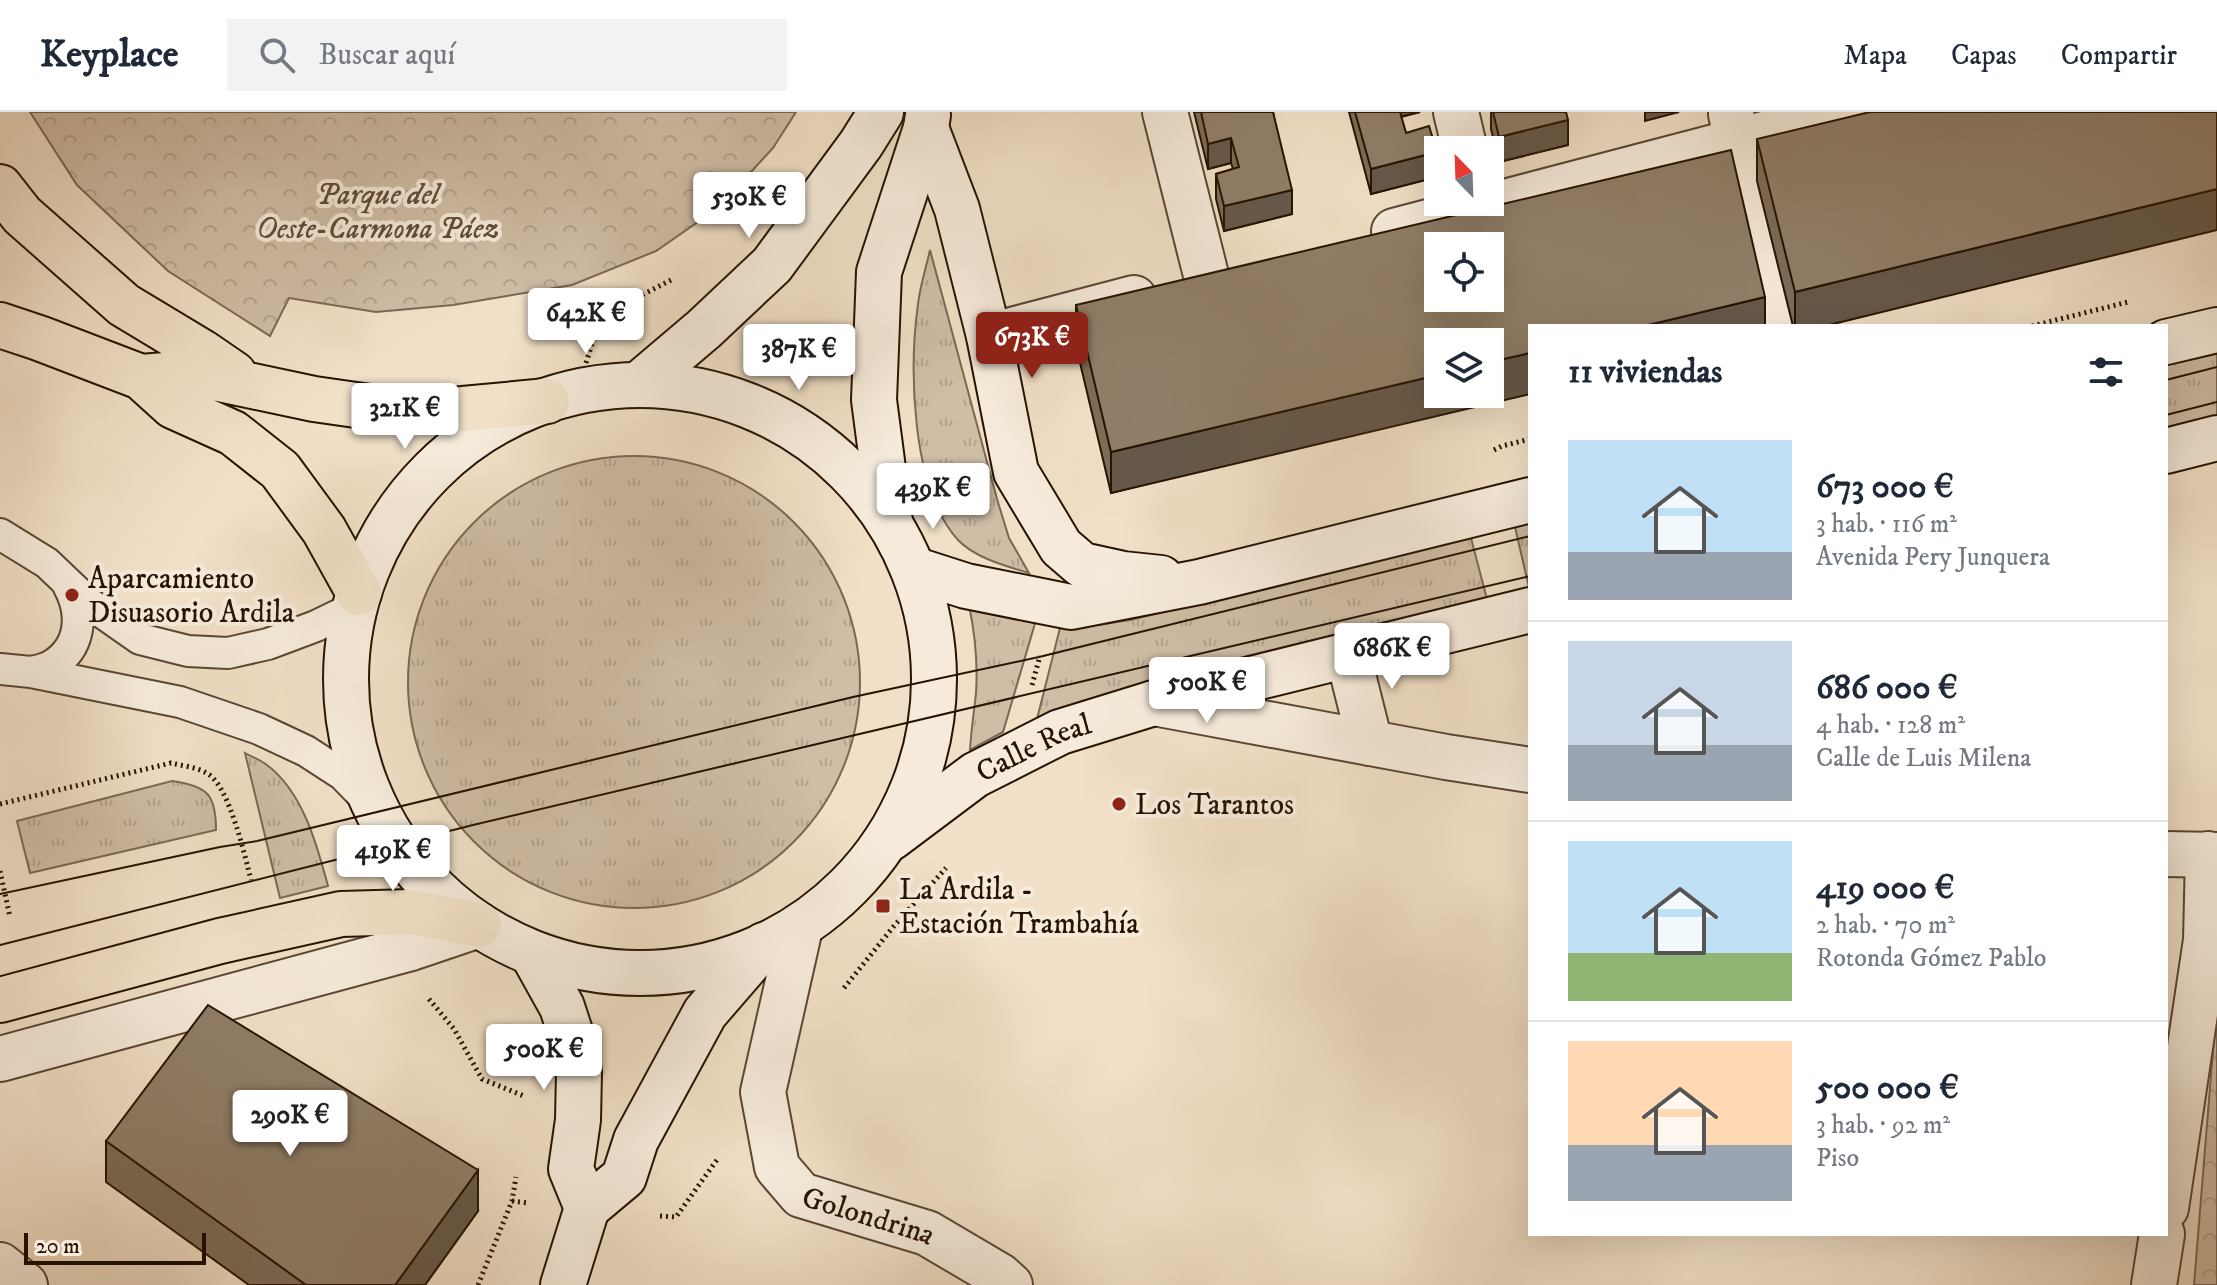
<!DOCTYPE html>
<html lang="es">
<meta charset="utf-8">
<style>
:root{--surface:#fff;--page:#f2f2f3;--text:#1f2937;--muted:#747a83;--line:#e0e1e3;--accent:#8f2418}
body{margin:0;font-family:"IM FELL DW Pica",serif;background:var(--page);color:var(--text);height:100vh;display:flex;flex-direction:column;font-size:30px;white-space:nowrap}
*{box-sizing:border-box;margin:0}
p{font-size:26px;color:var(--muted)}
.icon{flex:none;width:44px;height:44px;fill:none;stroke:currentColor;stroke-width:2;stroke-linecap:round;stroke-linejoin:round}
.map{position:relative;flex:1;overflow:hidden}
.panel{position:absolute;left:1528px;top:212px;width:640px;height:912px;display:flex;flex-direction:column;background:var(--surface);border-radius:0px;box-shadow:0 8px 32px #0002}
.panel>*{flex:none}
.needle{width:52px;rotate:337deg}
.buttons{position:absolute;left:1424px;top:24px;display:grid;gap:16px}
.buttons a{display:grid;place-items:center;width:80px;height:80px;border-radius:0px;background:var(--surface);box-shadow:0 8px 32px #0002;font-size:40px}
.scale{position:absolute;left:24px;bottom:20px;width:182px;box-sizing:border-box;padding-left:8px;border:4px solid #271302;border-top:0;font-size:22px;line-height:28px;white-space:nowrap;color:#271302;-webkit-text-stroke:6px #f6ebdb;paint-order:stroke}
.price{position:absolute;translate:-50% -68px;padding:0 18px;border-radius:8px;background:#fff;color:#222;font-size:26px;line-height:52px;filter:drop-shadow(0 2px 4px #0008)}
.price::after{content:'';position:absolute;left:50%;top:48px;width:24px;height:18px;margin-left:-12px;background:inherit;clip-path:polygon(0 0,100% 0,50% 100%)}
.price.current{background:var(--accent);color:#fff}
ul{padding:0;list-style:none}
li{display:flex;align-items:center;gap:24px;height:200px;padding:0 40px}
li+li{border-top:2px solid var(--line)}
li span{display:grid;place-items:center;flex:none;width:224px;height:160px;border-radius:0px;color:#555}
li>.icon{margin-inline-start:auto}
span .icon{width:96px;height:96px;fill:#fffc;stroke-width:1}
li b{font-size:34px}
h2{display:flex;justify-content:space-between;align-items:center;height:96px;padding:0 40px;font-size:34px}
header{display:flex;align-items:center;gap:48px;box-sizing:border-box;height:112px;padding:0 40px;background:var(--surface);border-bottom:2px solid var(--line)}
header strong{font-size:38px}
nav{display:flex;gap:44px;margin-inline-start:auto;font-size:28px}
.search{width:560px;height:72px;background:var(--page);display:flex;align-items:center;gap:20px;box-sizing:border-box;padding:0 28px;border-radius:0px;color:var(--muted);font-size:30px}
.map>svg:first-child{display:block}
</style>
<header>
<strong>Keyplace</strong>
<div class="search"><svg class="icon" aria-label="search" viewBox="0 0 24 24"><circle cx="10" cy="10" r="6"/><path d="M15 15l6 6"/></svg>Buscar aquí</div>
<nav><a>Mapa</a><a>Capas</a><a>Compartir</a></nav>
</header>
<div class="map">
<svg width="2217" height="1173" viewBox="0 0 2217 1173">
<defs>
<pattern id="grass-tufts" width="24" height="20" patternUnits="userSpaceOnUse" patternTransform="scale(2)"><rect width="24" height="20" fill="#cfbda6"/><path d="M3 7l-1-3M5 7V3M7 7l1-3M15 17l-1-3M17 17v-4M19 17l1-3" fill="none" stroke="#b2a28d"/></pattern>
<pattern id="park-crowns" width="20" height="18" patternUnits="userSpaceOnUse" patternTransform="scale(2)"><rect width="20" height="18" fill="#cfbda6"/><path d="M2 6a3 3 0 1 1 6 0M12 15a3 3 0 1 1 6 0" fill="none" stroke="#b2a28d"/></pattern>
</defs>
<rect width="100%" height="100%" fill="#f1e0c7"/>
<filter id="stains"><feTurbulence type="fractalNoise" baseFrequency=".0025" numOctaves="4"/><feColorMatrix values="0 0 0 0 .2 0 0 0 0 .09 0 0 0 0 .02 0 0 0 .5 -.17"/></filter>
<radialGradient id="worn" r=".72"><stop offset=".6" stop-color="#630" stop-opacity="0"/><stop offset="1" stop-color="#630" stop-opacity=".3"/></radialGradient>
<!-- grass -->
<path fill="url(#grass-tufts)" stroke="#7b6854" stroke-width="2" d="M930 138 997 387 1009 426 1029 461C1006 454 975 446 958 428 911 376 909 258 918 192 920 174 926 156 930 138Z
M2217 241V310L2166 323V253Z
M408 570a226 226 0 1 1 452 0a226 226 0 1 1-452 0Z
M1530 411V480L1515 415Z
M1471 426 1488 491 1118 581 1063 596 1037 607 1061 512 1098 513 1130 508Z
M969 493C991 502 1012 508 1036 508L1003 620 970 638C971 619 974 600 976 581 978 551 975 522 969 493Z
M245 641C252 645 261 648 267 653 303 680 317 733 328 774L280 786Z
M172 669C208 674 216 683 216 718L30 761 17 709Z"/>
<!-- park -->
<path fill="url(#park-crowns)" stroke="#7b6854" stroke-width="2" d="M30 0H796L773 36 718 96 656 139 572 173 453 193 376 200 289 186 270 224 168 159 77 73Z
M2217 889V1173H2194Z"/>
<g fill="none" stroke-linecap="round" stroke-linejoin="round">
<defs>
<path id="lane" d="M0 422 47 451 90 492 140 527 188 539 228 541 268 532 316 514 355 495
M0 557 31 560 180 590 259 617 306 639 343 663 375 696
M31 560C36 559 44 557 49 555 82 537 84 502 68 473"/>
<g id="street">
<path d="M1165 0 1207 167"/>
<path d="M1456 0 1465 38"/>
<path d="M1731 2 1778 214"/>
<path d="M1394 119 1848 0"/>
<path d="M989 224 1134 186"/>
<path d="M1348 543 1370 631"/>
<path d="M1154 591 1446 645 1530 658"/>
<path d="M2166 742 2217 743"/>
<path id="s1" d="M800 816 763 980 777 1055 801 1083 927 1121 1000 1164 1010 1173"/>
<path d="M0 947 411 836 479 813"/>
<path d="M2166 1096 2206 828 2208 742"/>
<path d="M0 1153 25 1173"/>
<path d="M2154 1173 2162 1122"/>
</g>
<g id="secondary">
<path d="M926 16 957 97 989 224 1016 360 1061 435 1082 453 1123 462 1161 466"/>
<path d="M2166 230 2217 218"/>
<path d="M638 273 704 217 772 153 861 32 881 0"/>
<circle cx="640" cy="567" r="294"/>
<path d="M2166 339 2217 326"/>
<path d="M890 410 874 288 879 160 926 16 928 3"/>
<path d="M913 457 966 474 1071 495 1199 470 1530 388"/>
<path id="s2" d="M891 726 975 663 1060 620 1154 591 1530 498"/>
<path d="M532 841 562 895 575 935 579 960 578 1008 571 1057 587 1096"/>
<path d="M563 1173 587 1096 624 1065 636 1028 705 901 764 833"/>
</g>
<path id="highway" d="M0 75 22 103 124 193 202 240 234 262
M0 213 39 226 141 265 173 294 233 321 280 358 324 418 359 481
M141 265 191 261 314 287 398 299 463 297 547 289
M0 888 220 829 341 802 411 800 479 813"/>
</defs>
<!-- lane casing -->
<use href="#lane" stroke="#5a4633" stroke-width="34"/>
<!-- street casing -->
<use href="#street" stroke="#5a4633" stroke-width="48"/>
<!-- secondary casing -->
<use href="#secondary" stroke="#271302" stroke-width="48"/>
<!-- highway casing -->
<use href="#highway" stroke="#271302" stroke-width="48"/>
<!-- path -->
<path stroke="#271302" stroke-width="5" stroke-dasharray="2 4" stroke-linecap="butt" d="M2032 214 2128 190
M586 251 601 204 673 167
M1494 338 1502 334 1530 327
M1032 573 1040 544
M0 692 171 651C183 654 197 655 208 662 229 674 245 744 251 768
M0 759 10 805
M844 876 894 814 946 756
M429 887 454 917 482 967 524 984
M512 1089 527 1091
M660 1104 676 1105 719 1045
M478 1173 512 1089 516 1065"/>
<!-- lane -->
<use href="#lane" stroke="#f6ebdb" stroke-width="30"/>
<!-- street -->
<use href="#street" stroke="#f6ebdb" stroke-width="44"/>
<!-- secondary -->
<use href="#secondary" stroke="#f6ebdb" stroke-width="44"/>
<!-- highway -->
<use href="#highway" stroke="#f1e0c7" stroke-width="44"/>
<!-- tram -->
<path stroke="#271302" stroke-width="2" d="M2166 268 2217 255
M2166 303 2217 290
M0 782 220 735 257 729 853 585 1039 545 1530 424
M0 833 473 713 1530 464"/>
</g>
<!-- wall -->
<path fill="#7c6c59" stroke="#271302" stroke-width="2" d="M1194 0H1273L1292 102 1224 119 1216 87V62L1233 57 1231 51 1208 57Z
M1349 0H1420L1401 5 1406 21 1437 65 1371 82Z
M1491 0H1566L1568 33 1499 50 1491 17Z
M1757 27 1825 214H1793L1757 69Z
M1076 193 1765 214 1111 381 1076 234Z
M106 1029 478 1099 425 1173H249L106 1070Z"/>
<!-- shaded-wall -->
<path fill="#655849" stroke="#271302" stroke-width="2" d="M1395 0H1420L1395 6Z
M1645 0H1679L1645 9Z
M1568 8V33L1499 50V25Z
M1231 26V51L1208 57V32Z
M1437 40V65L1371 82V57Z
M2217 77V118L1825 214H1795V180Z
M1292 78V102L1224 119V94Z
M1765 185V214H1644Z
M1530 241V282L1111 381V340L1438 263V282H1490V250Z
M478 1058V1099L425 1173H395Z"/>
<!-- building -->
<path fill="#907e68" stroke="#271302" stroke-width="2" fill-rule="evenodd" d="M1201 0H1273L1292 78 1224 94 1216 62 1239 55 1231 26 1208 32Z
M1355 0H1400L1406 21 1429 14 1437 40 1371 57Z
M1493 0H1566L1568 8 1499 25Z
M1870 0H2217V77L1795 180 1757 27Z
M1731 38 1765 185 1644 214H1530V241L1490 250V230H1438V263L1111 340 1076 193ZM1438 134H1490V186H1438Z
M208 893 478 1058 395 1173H306L106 1029Z"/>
<!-- markers -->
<g fill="#8f2418" stroke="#f6ebdb" stroke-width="3">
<circle cx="72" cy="483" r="8"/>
<circle cx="1119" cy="692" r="8"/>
<rect x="875" y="786" width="16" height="16" rx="4"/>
</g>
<g text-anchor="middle" stroke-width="8" stroke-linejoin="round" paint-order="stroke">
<!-- park labels -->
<g font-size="30" font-style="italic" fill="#624e3b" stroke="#f6ebdb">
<text x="378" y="92">Parque del<tspan x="378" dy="34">Oeste-Carmona Páez</tspan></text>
</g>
<!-- poi labels -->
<g font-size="30" fill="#271302" stroke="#f6ebdb" text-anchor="start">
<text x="88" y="476">Aparcamiento<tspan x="88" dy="34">Disuasorio Ardila</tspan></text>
<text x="1135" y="702">Los Tarantos</text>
<text x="899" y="787">La Ardila -<tspan x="899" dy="34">Estación Trambahía</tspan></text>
</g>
<!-- street labels -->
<g font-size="30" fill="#271302" stroke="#f6ebdb">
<text dy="10" stroke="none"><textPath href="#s2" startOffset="170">Calle Real</textPath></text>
<text dy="10" stroke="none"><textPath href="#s1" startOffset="352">Golondrina</textPath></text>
</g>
</g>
<rect width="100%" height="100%" filter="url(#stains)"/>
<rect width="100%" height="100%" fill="url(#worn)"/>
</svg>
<div class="buttons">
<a><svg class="needle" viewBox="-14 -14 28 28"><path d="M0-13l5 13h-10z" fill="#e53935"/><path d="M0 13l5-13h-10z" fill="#747a83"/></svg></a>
<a><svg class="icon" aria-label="locate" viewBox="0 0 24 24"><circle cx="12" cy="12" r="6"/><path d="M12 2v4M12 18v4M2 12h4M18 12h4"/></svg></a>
<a><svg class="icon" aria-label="layers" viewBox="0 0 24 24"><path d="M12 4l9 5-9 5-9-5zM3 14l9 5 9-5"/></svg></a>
</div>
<div class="scale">20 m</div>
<b class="price" style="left:749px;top:128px">530K €</b>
<b class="price" style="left:586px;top:244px">642K €</b>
<b class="price current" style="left:1032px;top:268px">673K €</b>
<b class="price" style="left:799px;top:280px">387K €</b>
<b class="price" style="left:405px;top:339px">321K €</b>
<b class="price" style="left:933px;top:419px">439K €</b>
<b class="price" style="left:1392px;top:579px">686K €</b>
<b class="price" style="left:1207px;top:613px">500K €</b>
<b class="price" style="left:393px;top:781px">419K €</b>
<b class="price" style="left:544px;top:980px">500K €</b>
<b class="price" style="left:290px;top:1046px">290K €</b>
<section class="panel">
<h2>11 viviendas<svg class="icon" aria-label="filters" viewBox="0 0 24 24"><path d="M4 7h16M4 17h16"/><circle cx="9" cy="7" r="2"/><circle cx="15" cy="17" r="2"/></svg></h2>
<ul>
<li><span style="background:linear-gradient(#bfe0f5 70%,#9aa5b1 0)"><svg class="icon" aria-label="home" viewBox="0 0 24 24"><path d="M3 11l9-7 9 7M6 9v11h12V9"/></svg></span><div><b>673 000 €</b><p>3 hab. · 116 m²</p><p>Avenida Pery Junquera</p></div></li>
<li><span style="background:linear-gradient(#c9d6e8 65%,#9aa5b1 0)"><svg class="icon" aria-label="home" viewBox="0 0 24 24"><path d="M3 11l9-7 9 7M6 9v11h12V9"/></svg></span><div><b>686 000 €</b><p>4 hab. · 128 m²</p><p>Calle de Luis Milena</p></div></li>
<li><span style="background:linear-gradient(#bfe0f5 70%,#8fb573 0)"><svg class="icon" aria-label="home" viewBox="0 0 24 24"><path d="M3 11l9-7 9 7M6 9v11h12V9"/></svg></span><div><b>419 000 €</b><p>2 hab. · 70 m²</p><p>Rotonda Gómez Pablo</p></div></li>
<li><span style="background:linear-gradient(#ffd9b3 65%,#9aa5b1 0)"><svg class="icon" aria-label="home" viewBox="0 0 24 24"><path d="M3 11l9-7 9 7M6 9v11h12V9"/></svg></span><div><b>500 000 €</b><p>3 hab. · 92 m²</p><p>Piso</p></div></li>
</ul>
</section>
</div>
